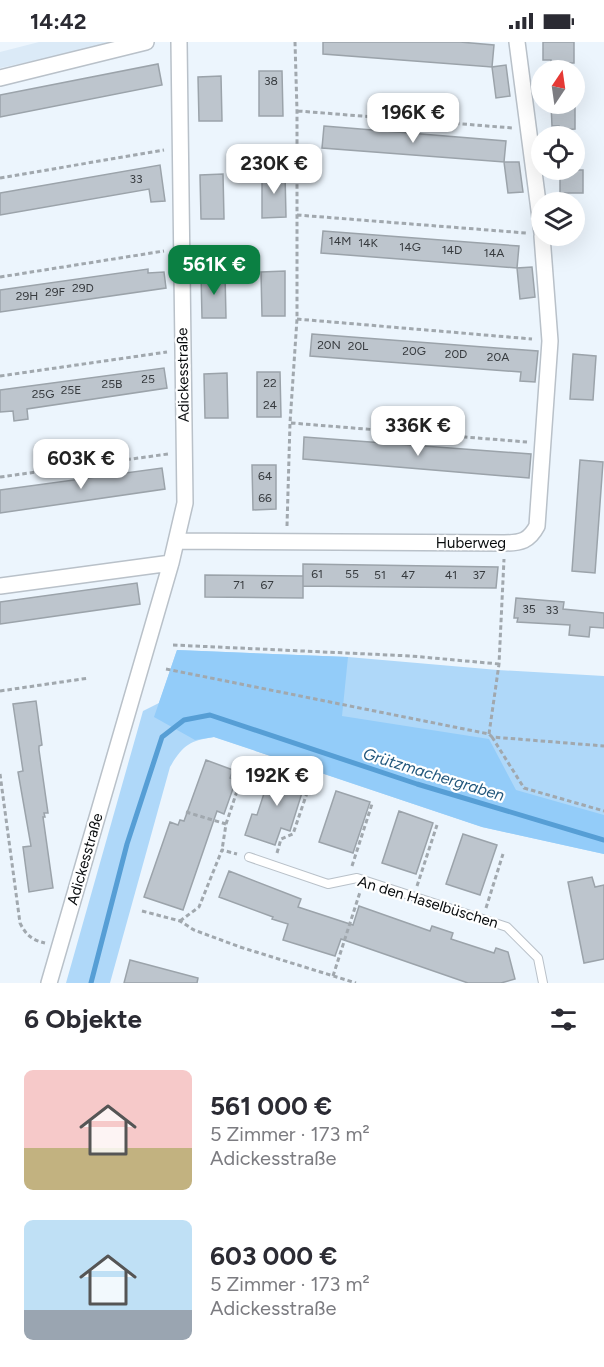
<!DOCTYPE html>
<html lang="de">
<meta charset="utf-8">
<style>
:root{--surface:#fff;--page:#f2f2f3;--text:#2b2b33;--muted:#7c7c81;--accent:#0b8043}
body{margin:0;font-family:Figtree,sans-serif;background:var(--page);color:var(--text);height:100vh;display:flex;flex-direction:column;font-size:22px;white-space:nowrap}
*{box-sizing:border-box;margin:0}
p{font-size:20px;color:var(--muted)}
.icon{flex:none;width:33px;height:33px;fill:none;stroke:currentColor;stroke-width:2;stroke-linecap:round;stroke-linejoin:round}
.map{position:relative;height:941px;overflow:hidden}
.side{display:flex;flex-direction:column;background:var(--surface);flex:1}
.side>*{flex:none}
.needle{width:39px;rotate:13deg}
.fabs{position:absolute;left:531px;top:18px;display:grid;gap:12px}
.fabs a{display:grid;place-items:center;width:54px;height:54px;border-radius:50%;background:var(--surface);box-shadow:0 6px 24px #0002;font-size:30px}
.price{position:absolute;translate:-50% -51px;padding:0 14px;border-radius:12px;background:#fff;color:#222;font-size:20px;line-height:39px;filter:drop-shadow(0 2px 3px #0008)}
.price::after{content:'';position:absolute;left:50%;top:36px;width:18px;height:14px;margin-left:-9px;background:inherit;clip-path:polygon(0 0,100% 0,50% 100%)}
.price.active{background:var(--accent);color:#fff}
ul{padding:0;list-style:none}
li{display:flex;align-items:center;gap:18px;height:150px;padding:0 24px}
li span{display:grid;place-items:center;flex:none;width:168px;height:120px;border-radius:9px;color:#555}
li>.icon{margin-inline-start:auto}
span .icon{width:72px;height:72px;fill:#fffc;stroke-width:1}
li b{font-size:26px}
h2{display:flex;justify-content:space-between;align-items:center;height:72px;padding:0 24px;font-size:26px}
.status{display:flex;justify-content:space-between;align-items:center;height:42px;padding:0 30px;background:var(--surface);direction:ltr}
.status svg{height:16px;fill:currentColor}
.map>svg:first-child{display:block}
</style>
<div class="status"><b>14:42</b><svg viewBox="0 0 49 12"><path d="M0 12V9h3v3zM5 12V6h3v6zM10 12V3h3v9zM15 12V0h3v12zM26 1h20v11H26zM47 4h2v5h-2z"/></svg></div>
<div class="map">
<svg width="604" height="941" viewBox="0 0 604 941">
<rect width="100%" height="100%" fill="#ecf5fd"/>
<!-- built -->
<path fill="#dbeaf7" d="M39 0H124L0 26V10Z"/>
<!-- green -->
<path fill="#afd8f9" d="M177 608 348 615 498 628 604 634V812L482 785 214 695C189 699 183 703 170 725L110 941H66L143 669 159 661Z"/>
<!-- forest -->
<path fill="#93ccf9" d="M177 608 348 615 342 674 489 697 516 748 604 773V812L482 785 214 695 195 698 154 675Z"/>
<g fill="none" stroke-linecap="round" stroke-linejoin="round">
<!-- stream -->
<path stroke="#569ed5" stroke-width="5" d="M91 941 127 802 162 695 184 678 210 673 417 742 604 798"/>
</g>
<!-- building -->
<path fill="#bdc5cd" stroke="#9ba3aa" stroke-width="1.5" d="M323 0H460L494 3 492 25 323 12Z
M543 0H574V21H551V18H543Z
M158 22 162 43 0 75V53Z
M506 23 510 54 496 56 492 25Z
M259 29H282L283 74H259Z
M221 34 222 79H199L198 35Z
M551 62H575V87L559 88V84H552Z
M324 84 506 99 504 120 322 106Z
M504 120H519L523 150 508 151Z
M160 123 165 159 151 160 149 147 0 173V151Z
M560 128H583V151H560Z
M262 131H285L286 175 262 176Z
M223 132 224 177H201L200 133Z
M323 189 519 204 517 226 321 211Z
M532 225 535 255 520 257 517 226Z
M148 227V231L164 230 166 246 0 270V248Z
M285 229V274H262L261 230Z
M225 231 226 276H202L201 232Z
M312 292 538 309 535 340 520 339 521 330 310 314Z
M573 312 596 314 593 358 570 357Z
M164 326 167 346 27 367 28 377 14 379 13 369 0 370V348Z
M257 330H280L281 375H257Z
M227 331 228 376H205L204 332Z
M304 395 531 412 529 436 303 417Z
M580 418 603 420 595 531 572 529Z
M252 423H276V467L253 468Z
M162 426 165 447 0 471V448Z
M303 522 498 525 496 546 303 544Z
M205 533 303 534V556L205 555Z
M137 541 140 562 0 582V560Z
M516 556 564 560 563 567 604 571V586L590 585 589 595 569 593 570 583 517 580 518 576H514Z
M36 659 42 703 39 704V708L48 771H44L45 775H43L53 846 29 850 23 805 31 804 18 730 23 729 13 662Z
M206 718 233 728 230 736 236 738 224 772 217 769 183 868 144 855 170 780 178 783 180 778 184 779Z
M272 727 306 738 290 789 281 786 275 803 245 793 252 772 257 773Z
M336 749 370 760 353 811 319 800Z
M399 769 433 781 416 832 382 821Z
M463 792 497 803 480 853 446 842Z
M229 829 301 857 298 865 353 883 359 864 430 889 432 884 453 891 451 897 494 911 496 906 508 910 515 937 501 941H468L341 897 335 914 283 898 288 882 272 877 273 875 219 855Z
M592 835 595 845 604 843V917L584 921 568 840Z
M130 918 198 936 197 941H124Z"/>
<g fill="none" stroke-linecap="round" stroke-linejoin="round">
<defs>
<path id="lane" d="M249 815 328 842 357 836 507 885 538 916 543 941"/>
<path id="street" d="M517 0 542 191
M0 36 146 0
M177 499 504 501C521 501 529 499 537 484L550 299 542 194
M0 544 171 521
M49 941 171 521 185 461 179 0"/>
</defs>
<!-- lane casing -->
<use href="#lane" stroke="#b9c1c9" stroke-width="10"/>
<!-- street casing -->
<use href="#street" stroke="#b9c1c9" stroke-width="18"/>
<!-- path -->
<path stroke="#a1a8ae" stroke-width="3" stroke-dasharray="4.5 3" stroke-linecap="butt" d="M298 69 513 86
M0 136 164 108
M297 173 526 191
M0 235 164 209
M297 277 532 297
M0 334 167 310
M291 381 527 400
M0 435 168 412
M287 484 290 381 297 277V69L295 0
M173 603 411 614 499 622
M166 627 489 692 492 695 604 704
M0 649 89 636
M489 692 499 622 504 517
M492 695 524 746 604 769
M0 732 20 881C26 893 32 898 45 901
M186 770 226 782 222 808
M226 782 241 737
M277 811 281 797 293 792 309 745
M352 824 372 762
M417 844 437 783
M486 866 503 812
M142 869 180 879 194 888 240 905 356 941
M180 879 199 865 222 808 237 812
M333 934 360 850"/>
<!-- lane -->
<use href="#lane" stroke="#fff" stroke-width="8"/>
<!-- street -->
<use href="#street" stroke="#fff" stroke-width="15"/>
</g>
<g text-anchor="middle" stroke-width="4.5" stroke-linejoin="round" paint-order="stroke">
<!-- number labels -->
<g font-size="12" fill="#363a3e">
<text x="271" y="43">38</text>
<text x="136" y="141">33</text>
<text x="340" y="203">14M</text>
<text x="368" y="205">14K</text>
<text x="410" y="209">14G</text>
<text x="452" y="212">14D</text>
<text x="494" y="215">14A</text>
<text x="83" y="250">29D</text>
<text x="55" y="254">29F</text>
<text x="27" y="258">29H</text>
<text x="329" y="307">20N</text>
<text x="358" y="308">20L</text>
<text x="414" y="313">20G</text>
<text x="456" y="316">20D</text>
<text x="498" y="319">20A</text>
<text x="148" y="341">25</text>
<text x="270" y="345">22</text>
<text x="112" y="346">25B</text>
<text x="71" y="352">25E</text>
<text x="43" y="356">25G</text>
<text x="270" y="367">24</text>
<text x="265" y="438">64</text>
<text x="265" y="460">66</text>
<text x="317" y="536">61</text>
<text x="352" y="536">55</text>
<text x="380" y="537">51</text>
<text x="408" y="537">47</text>
<text x="451" y="537">41</text>
<text x="479" y="537">37</text>
<text x="239" y="547">71</text>
<text x="267" y="547">67</text>
<text x="529" y="571">35</text>
<text x="552" y="572">33</text>
</g>
<!-- street labels -->
<g font-size="15" fill="#090c0e" stroke="#fff">
<text transform="translate(183 333) rotate(-91)" y="5">Adickesstraße</text>
<text x="471" y="506">Huberweg</text>
<text transform="translate(85 817) rotate(-74)" y="5">Adickesstraße</text>
<text transform="translate(428 860) rotate(17)" y="5">An den Haselbüschen</text>
</g>
<!-- water labels -->
<g font-size="16" font-style="italic" fill="#22577c" stroke="#fff">
<text transform="translate(434 732) rotate(17)" y="6">Grützmachergraben</text>
</g>
</g>
</svg>
<div class="fabs">
<a><svg class="needle" viewBox="-14 -14 28 28"><path d="M0-13l5 13h-10z" fill="#e53935"/><path d="M0 13l5-13h-10z" fill="#7c7c81"/></svg></a>
<a><svg class="icon" aria-label="locate" viewBox="0 0 24 24"><circle cx="12" cy="12" r="6"/><path d="M12 2v4M12 18v4M2 12h4M18 12h4"/></svg></a>
<a><svg class="icon" aria-label="layers" viewBox="0 0 24 24"><path d="M12 4l9 5-9 5-9-5zM3 14l9 5 9-5"/></svg></a>
</div>
<b class="price" style="left:413px;top:102px">196K €</b>
<b class="price" style="left:274px;top:153px">230K €</b>
<b class="price active" style="left:214px;top:254px">561K €</b>
<b class="price" style="left:418px;top:415px">336K €</b>
<b class="price" style="left:81px;top:448px">603K €</b>
<b class="price" style="left:277px;top:765px">192K €</b>
</div>
<section class="side">
<h2>6 Objekte<svg class="icon" aria-label="filters" viewBox="0 0 24 24"><path d="M4 7h16M4 17h16"/><circle cx="9" cy="7" r="2"/><circle cx="15" cy="17" r="2"/></svg></h2>
<ul>
<li><span style="background:linear-gradient(#f6c9c9 65%,#c2b280 0)"><svg class="icon" aria-label="home" viewBox="0 0 24 24"><path d="M3 11l9-7 9 7M6 9v11h12V9"/></svg></span><div><b>561 000 €</b><p>5 Zimmer · 173 m²</p><p>Adickesstraße</p></div></li>
<li><span style="background:linear-gradient(#bfe0f5 75%,#9aa5b1 0)"><svg class="icon" aria-label="home" viewBox="0 0 24 24"><path d="M3 11l9-7 9 7M6 9v11h12V9"/></svg></span><div><b>603 000 €</b><p>5 Zimmer · 173 m²</p><p>Adickesstraße</p></div></li>
</ul>
</section>
